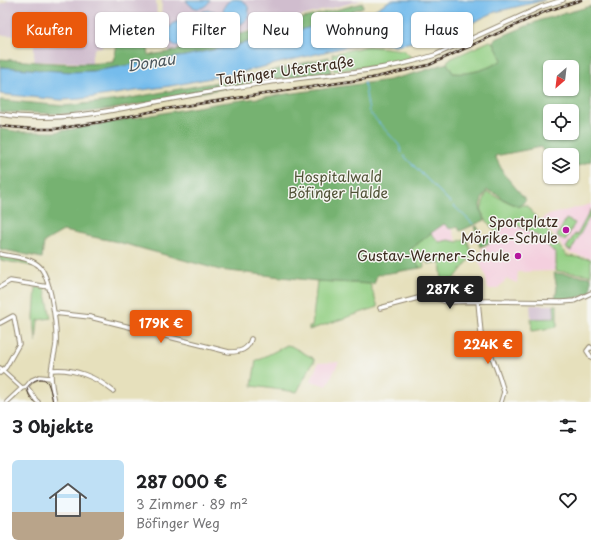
<!DOCTYPE html>
<html lang="de">
<meta charset="utf-8">
<style>
:root{--surface:#fff;--page:#f2f2f2;--text:#202124;--muted:#757577;--accent:#ea580c}
body{margin:0;font-family:"Playpen Sans",sans-serif;background:var(--page);color:var(--text);height:100vh;display:flex;flex-direction:column;font-size:15px;white-space:nowrap}
*{box-sizing:border-box;margin:0}
p{font-size:13px;color:var(--muted)}
.icon{flex:none;width:22px;height:22px;fill:none;stroke:currentColor;stroke-width:2;stroke-linecap:round;stroke-linejoin:round}
.map{position:relative;height:402px;overflow:hidden}
.sheet{display:flex;flex-direction:column;background:var(--surface);flex:1}
.sheet>*{flex:none}
.guide{position:absolute;left:12px;top:12px;width:567px;height:36px;display:flex;gap:8px}
.needle{width:26px;rotate:208deg}
.buttons{position:absolute;left:543px;top:60px;display:grid;gap:8px}
.buttons a{display:grid;place-items:center;width:36px;height:36px;border-radius:6px;background:var(--surface);box-shadow:0 1px 3px #0004;font-size:20px}
.price{position:absolute;translate:-50% -34px;padding:0 9px;border-radius:4px;background:var(--accent);color:#fff;font-size:13px;line-height:26px;filter:drop-shadow(0 1px 2px #0008)}
.price::after{content:'';position:absolute;left:50%;top:24px;width:12px;height:9px;margin-left:-6px;background:inherit;clip-path:polygon(0 0,100% 0,50% 100%)}
.price.active{background:#222;color:#fff}
ul{padding:0;list-style:none}
li{display:flex;align-items:center;gap:12px;height:100px;padding:0 12px}
li span{display:grid;place-items:center;flex:none;width:112px;height:80px;border-radius:6px;color:#555}
li>.icon{margin-inline-start:auto}
span .icon{width:48px;height:48px;fill:#fffc;stroke-width:1}
li b{font-size:17px}
h2{display:flex;justify-content:space-between;align-items:center;height:48px;padding:0 12px;font-size:17px}
.pill{padding:0 14px;border-radius:6px;background:var(--surface);box-shadow:0 1px 3px #0004;font-size:14px;line-height:36px}
.pill.active{background:var(--accent);color:#fff}
.map>svg:first-child{display:block}
</style>
<div class="map">
<svg width="591" height="402" viewBox="0 0 591 402">
<rect width="100%" height="100%" fill="#f6f6f2"/>
<filter id="ink" filterUnits="userSpaceOnUse"><feTurbulence type="fractalNoise" baseFrequency=".025" numOctaves="2"/><feDisplacementMap in="SourceGraphic" scale="8" xChannelSelector="R" yChannelSelector="G"/><feConvolveMatrix kernelMatrix="1 2 1 2 8 2 1 2 1" color-interpolation-filters="sRGB"/></filter>
<filter id="wash" filterUnits="userSpaceOnUse"><feTurbulence type="fractalNoise" baseFrequency=".012" numOctaves="4" result="noise"/><feDisplacementMap in="SourceGraphic" scale="16" xChannelSelector="R" yChannelSelector="G"/><feGaussianBlur stdDeviation="0.9" result="paint"/><feColorMatrix in="noise" values="0 0 0 0 0 0 0 0 0 0 0 0 0 0 0 0 0 1.4 0 .05"/><feComposite in="paint" operator="in"/></filter>
<g filter="url(#wash)">
<rect width="100%" height="100%" fill="#e6e0bc"/>
<!-- built -->
<path fill="#f4cfde" d="M591 204V258L571 254 564 248 542 220 545 216Z
M507 220 538 236 556 254V271L518 272 517 283 507 279 497 289H488L485 274 477 258 482 254 481 248 487 246 494 241Z
M444 224 450 229 452 228 457 242 449 240 439 242 431 233Z
M339 362 327 386 311 381 318 363Z"/>
<!-- industrial -->
<path fill="#d0bdce" d="M9 0H156L157 16 153 25 154 30 149 34 103 43 102 47 95 48 92 55V63L34 61V36L0 35V4Z
M162 0H362L169 52 161 18Z
M530 305H554L555 318 531 319Z"/>
<!-- green -->
<path fill="#93cf83" stroke="#677c50" d="M490 41 494 43 502 60C489 69 469 75 453 73L447 63 448 60Z
M368 46 404 50 414 60 397 65 396 63 334 71 332 54Z
M487 192 519 207 522 205H526L567 256 591 259V275L556 271V254L538 236 507 220 495 239 496 232C490 226 485 219 481 211L483 202Z
M591 209V214L571 251 566 248 575 234 577 235Z
M566 219 575 223 565 241 557 236Z
M431 233 439 242 449 240 457 242 466 238 473 255 454 279 442 280 440 262 428 264 427 261 423 262 424 267 420 268 410 250Z
M0 256 29 261 38 267 0 260Z
M317 281 370 284 378 307 309 330V327H312Z
M36 287 45 289 51 318 38 320 36 342 34 317Z
M554 305H557V327L532 331 531 319 555 318Z
M287 345 291 346 313 358 315 362H313L297 392 252 386 256 360 262 359V358Z"/>
<!-- forest -->
<path fill="#76b271" stroke="#586e48" fill-rule="evenodd" d="M363 3V7L352 11 351 16 312 28 185 56 94 71 71 72 0 67V59C38 62 76 66 114 62L117 43 146 37 149 55 170 52Z
M591 6V161L572 168V155H550V167L541 147 495 156 504 174 526 200 519 207 501 198 500 196 487 190C480 203 477 206 485 220L460 231 458 227 450 229 444 224 431 233 410 250 420 268 377 275 374 284 317 281 220 270 118 242 63 231 44 242 42 258 0 249V129L21 132H56L214 104 389 80 423 71 447 63 453 73C469 75 489 69 502 60L493 41 498 38 541 20ZM550 67H572V89H550ZM550 111H572V133H550Z
M329 57 331 73 263 81 119 108 72 114 0 112V100L64 106 120 100 245 77Z
M477 226 482 239 492 235 494 239 489 243 480 247 478 240 479 239 474 227Z
M554 273 591 277V291C580 299 568 300 555 301L557 288Z"/>
<!-- water -->
<path fill="#74bcec" stroke="#587385" d="M223 12a13 13 0 1 1 26 0a13 13 0 1 1-26 0Z
M186 0H210C205 11 192 11 186 0Z
M391 0H545L495 12 448 34 437 37 434 25H437L438 23 417 28H422L425 40 396 45 366 42 242 72 170 86 80 99 61 100 0 94V67L71 72 94 71 185 56 264 39 362 14 374 10Z
M196 23a13 13 0 1 1 26 0a13 13 0 1 1-26 0Z
M168 34a13 13 0 1 1 26 0a13 13 0 1 1-26 0Z"/>
<g fill="none" stroke-linecap="round" stroke-linejoin="round">
<!-- stream -->
<path stroke="#74bcec" stroke-width="1" d="M364 82 369 112 399 145 402 153
M404 156 451 203
M454 206 473 224"/>
</g>
</g>
<g filter="url(#ink)">
<g fill="none" stroke-linecap="round" stroke-linejoin="round">
<defs>
<path id="minor" d="M0 114C54 123 107 112 160 101 194 95 229 88 264 83 322 74 380 73 435 55L541 7 563 0
M0 254C12 257 28 257 38 265 51 275 57 328 56 344 55 354 51 365 51 375 51 384 53 393 55 402
M455 280 456 302
M0 287 10 281 49 287
M478 301 481 334 491 354 499 376 504 392 501 402
M380 308 422 297H432L447 302 487 301 562 302 574 301 591 293
M54 313 90 317 229 352C240 352 248 350 251 339
M0 323 13 316 14 317 19 344 6 367 0 373
M591 348 590 347 587 351 591 357
M0 368 22 388
M52 370C74 368 96 377 113 391
M26 387C31 390 33 398 38 402
M7 402 22 388 26 387 32 380 39 377 51 378"/>
</defs>
<!-- minor casing -->
<use href="#minor" stroke="#90856d" stroke-width="5.5"/>
<!-- minor -->
<use href="#minor" stroke="#fff" stroke-width="3.5"/>
<!-- tram -->
<path stroke="#3b2a1e" stroke-width="1" d="M34 402 29 395 27 388C32 380 45 373 49 386 51 391 52 397 53 402"/>
<defs>
<path id="rail" d="M0 126 33 129H55L101 122 159 110 210 102 372 78 429 65 544 12 581 0"/>
</defs>
<!-- rail casing -->
<use href="#rail" stroke="#3b2a1e" stroke-width="2.5"/>
<!-- rail -->
<use href="#rail" stroke="#f6f6f2" stroke-width="1" stroke-dasharray="3" stroke-linecap="butt"/>
</g>
</g>
<!-- markers -->
<g fill="#b5179e" stroke="#f6f6f2" stroke-width="1.5">
<circle cx="566" cy="230" r="4"/>
<circle cx="518" cy="256" r="4"/>
</g>
<g text-anchor="middle" stroke-width="3" stroke-linejoin="round" paint-order="stroke">
<!-- street labels -->
<g font-size="14" fill="#3b2a1e" stroke="#f6f6f2">
<text transform="translate(285 71) rotate(-8)" y="5">Talfinger Uferstraße</text>
</g>
<!-- park labels -->
<g font-size="14" fill="#515337" stroke="#f6f6f2">
<text x="338" y="182">Hospitalwald<tspan x="338" dy="16">Böfinger Halde</tspan></text>
</g>
<!-- poi labels -->
<g font-size="14" fill="#3b2a1e" stroke="#f6f6f2" text-anchor="end">
<text x="558" y="227">Sportplatz<tspan x="558" dy="16">Mörike-Schule</tspan></text>
<text x="510" y="261">Gustav-Werner-Schule</text>
</g>
<!-- water labels -->
<g font-size="15" font-style="italic" fill="#4c565c" stroke="#f6f6f2">
<text transform="translate(151 63) rotate(-9)" y="5">Donau</text>
</g>
</g>
</svg>
<div class="buttons">
<a><svg class="needle" viewBox="-14 -14 28 28"><path d="M0-13l5 13h-10z" fill="#e53935"/><path d="M0 13l5-13h-10z" fill="#757577"/></svg></a>
<a><svg class="icon" aria-label="locate" viewBox="0 0 24 24"><circle cx="12" cy="12" r="6"/><path d="M12 2v4M12 18v4M2 12h4M18 12h4"/></svg></a>
<a><svg class="icon" aria-label="layers" viewBox="0 0 24 24"><path d="M12 4l9 5-9 5-9-5zM3 14l9 5 9-5"/></svg></a>
</div>
<b class="price active" style="left:450px;top:310px">287K €</b>
<b class="price" style="left:161px;top:344px">179K €</b>
<b class="price" style="left:488px;top:365px">224K €</b>
<div class="guide">
<a class="pill active">Kaufen</a>
<a class="pill">Mieten</a>
<a class="pill">Filter</a>
<a class="pill">Neu</a>
<a class="pill">Wohnung</a>
<a class="pill">Haus</a>
</div>
</div>
<section class="sheet">
<h2>3 Objekte<svg class="icon" aria-label="filters" viewBox="0 0 24 24"><path d="M4 7h16M4 17h16"/><circle cx="9" cy="7" r="2"/><circle cx="15" cy="17" r="2"/></svg></h2>
<ul>
<li><span style="background:linear-gradient(#bfe0f5 65%,#b9a48a 0)"><svg class="icon" aria-label="home" viewBox="0 0 24 24"><path d="M3 11l9-7 9 7M6 9v11h12V9"/></svg></span><div><b>287 000 €</b><p>3 Zimmer · 89 m²</p><p>Böfinger Weg</p></div><svg class="icon" aria-label="heart" viewBox="0 0 24 24"><path d="M12 20l-8-8c-3-5 5-10 8-4 3-6 11-1 8 4z"/></svg></li>
</ul>
</section>
